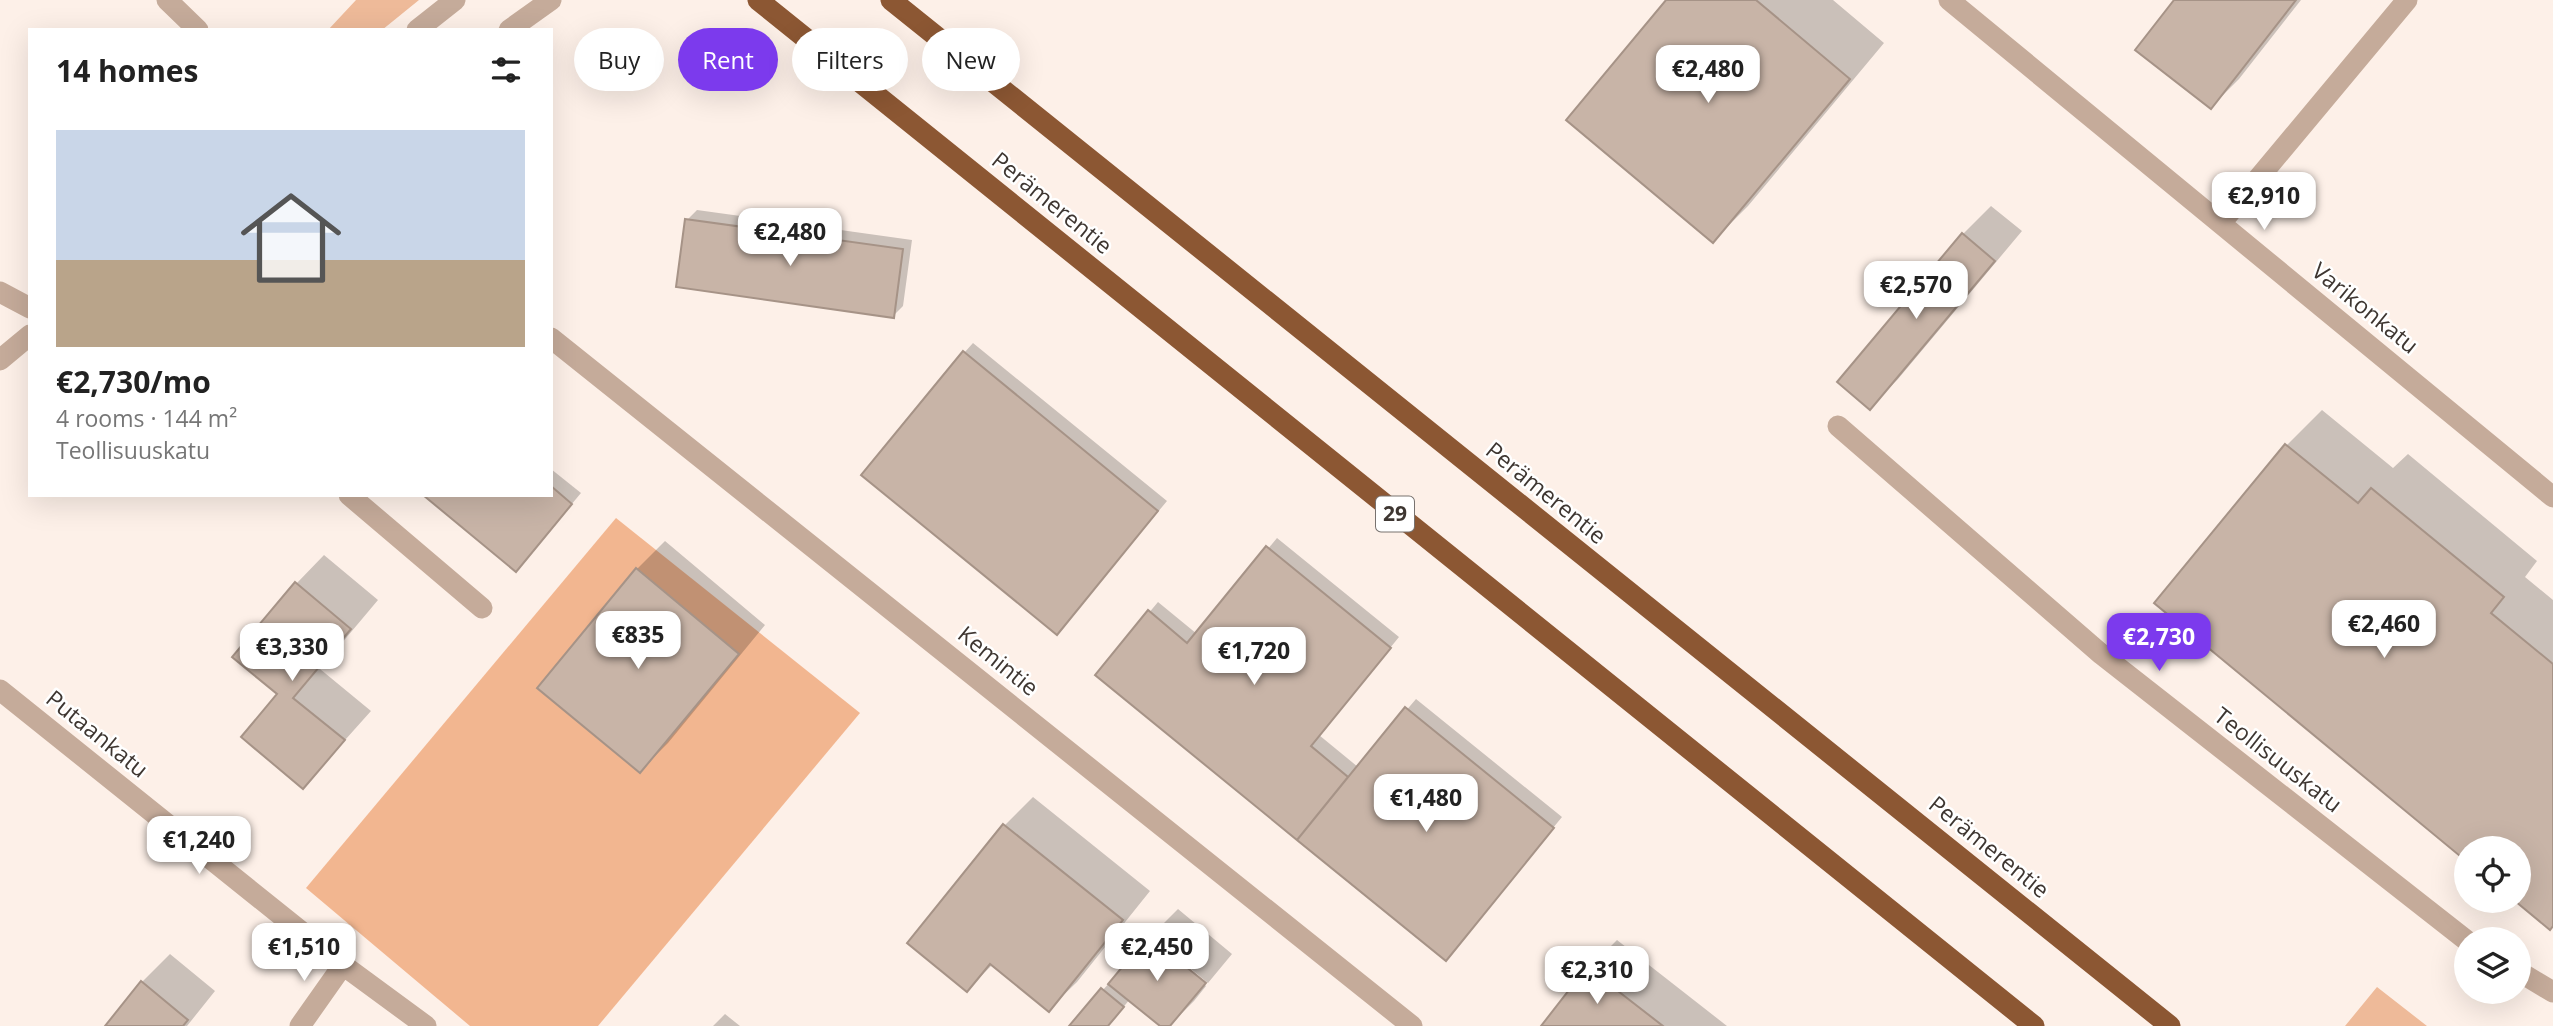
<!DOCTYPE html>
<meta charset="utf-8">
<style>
:root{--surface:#fff;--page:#f6f6f6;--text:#222;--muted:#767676;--accent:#7c3aed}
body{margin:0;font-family:"Open Sans",sans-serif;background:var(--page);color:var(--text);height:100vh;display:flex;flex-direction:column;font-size:26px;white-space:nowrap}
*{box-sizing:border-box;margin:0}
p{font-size:23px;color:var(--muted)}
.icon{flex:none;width:38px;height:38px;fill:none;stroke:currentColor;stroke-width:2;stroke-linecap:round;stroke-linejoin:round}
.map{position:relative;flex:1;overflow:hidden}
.details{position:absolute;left:28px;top:28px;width:525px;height:469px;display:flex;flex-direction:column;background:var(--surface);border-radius:0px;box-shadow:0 7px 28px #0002}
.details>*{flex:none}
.top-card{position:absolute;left:574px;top:28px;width:665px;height:63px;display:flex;gap:14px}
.controls{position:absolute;left:2454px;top:836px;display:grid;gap:14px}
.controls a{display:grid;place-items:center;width:77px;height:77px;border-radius:50%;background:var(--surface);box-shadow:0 7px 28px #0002;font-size:35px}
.price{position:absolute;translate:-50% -60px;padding:0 16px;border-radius:14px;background:#fff;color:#222;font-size:23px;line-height:46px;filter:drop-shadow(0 2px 4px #0008)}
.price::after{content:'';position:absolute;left:50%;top:42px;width:21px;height:16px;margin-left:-10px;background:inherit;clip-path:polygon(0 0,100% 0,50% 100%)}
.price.on{background:var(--accent);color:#fff}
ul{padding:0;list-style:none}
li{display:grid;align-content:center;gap:14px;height:371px;padding:0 28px}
li span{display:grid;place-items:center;height:217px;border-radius:0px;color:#555}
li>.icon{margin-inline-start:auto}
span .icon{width:126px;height:126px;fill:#fffc;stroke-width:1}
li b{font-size:30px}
h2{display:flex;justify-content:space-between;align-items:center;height:84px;padding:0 28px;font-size:30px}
.pill{padding:0 24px;border-radius:32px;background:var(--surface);box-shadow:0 7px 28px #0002;font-size:24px;line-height:63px}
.pill.on{background:var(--accent);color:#fff}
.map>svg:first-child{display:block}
</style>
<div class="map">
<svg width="2553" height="1026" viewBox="0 0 2553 1026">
<rect width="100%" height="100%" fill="#fdf0e8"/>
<!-- green -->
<path fill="#eeba99" d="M356 0H419L382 30H328Z
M2377 987 2427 1026H2345Z"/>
<!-- forest -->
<path fill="#f2b690" d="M616 518 860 713 598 1026H470L306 888Z"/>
<!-- shadow -->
<path fill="#0003" d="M1669 0H1833L1884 43 1748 206 1713 241Z
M2176 0H2301L2239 79 2211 107Z
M1991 206 2022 231 1898 379 1870 407 1963 234Z
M697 210 912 240 903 306 893 316 687 220Z
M973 343 1167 501 1057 633 964 353Z
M2322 410 2393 468 2408 454 2537 561 2525 577 2553 600V924L2518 901V849L2156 603 2287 445Z
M551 469 581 493 525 560 551 495Z
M1277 538 1399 637 1319 735 1358 767 1416 699 1562 817 1446 958 1097 675 1158 602 1197 634Z
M665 541 765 625 668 743 640 771 637 569Z
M324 555 378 600 320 669 371 711 303 787 280 694 296 584Z
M1033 797 1150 891 1077 982 1048 1010 993 964 967 990 909 943 1005 825Z
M1178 909 1232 954 1208 983 1151 936Z
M1150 937 1206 986 1194 1001 1169 1026H1162L1130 999 1108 1026H1071Z
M1617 940 1727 1026H1543L1589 968Z
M170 954 215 991 187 1026H107L142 982Z
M725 1014 740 1026H713Z"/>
<!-- building -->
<path fill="#c8b4a7" stroke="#a69387" stroke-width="2" d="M1666 0H1756L1850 79 1713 243 1566 120Z
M2174 0H2296L2211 109 2135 50Z
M685 219 903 249 894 318 676 287Z
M1962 233 1995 261 1870 410 1837 382Z
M963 351 1158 511 1057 635 861 475Z
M2285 444 2358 503 2371 488 2504 597 2491 613 2553 664V926L2550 930 2515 901H2518V849H2466V861L2154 603Z
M551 486 572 504 516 572 423 495H551Z
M1266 546 1391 648 1311 746 1348 777 1297 840 1095 675 1148 610 1187 643Z
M636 568 739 654 640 773 537 688Z
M295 582 351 629 293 698 345 740 303 789 241 737 277 694 232 657Z
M1405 707 1554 828 1446 961 1297 840Z
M1003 824 1123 920 1049 1012 990 964 967 992 907 943Z
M1148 936 1206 983 1170 1026H1160L1108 984Z
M1587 967 1663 1026H1541Z
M141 981 188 1020 183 1026H105Z
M1101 988 1124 1007 1108 1026H1069Z"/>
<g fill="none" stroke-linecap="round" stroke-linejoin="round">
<!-- minor -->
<path stroke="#c5ab9a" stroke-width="21" d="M167 0 198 30
M1949 0 2553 497
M417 30 455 0
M509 30 551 0
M2221 223 2407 0
M0 292 30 308
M551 338 1412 1026
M0 360 30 335
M1838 426 2101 654 2466 940
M349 495 482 608
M0 690 343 965 426 1026
M2518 971 2553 992
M300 1026 343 965"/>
<!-- highway -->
<path stroke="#8c5733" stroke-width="21" d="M758 0 2034 1026
M891 0 2170 1026"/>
</g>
<g text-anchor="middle" stroke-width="5" stroke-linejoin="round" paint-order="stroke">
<!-- shield labels -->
<rect fill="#fff" stroke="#78726f" stroke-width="2" x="1376" y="496.5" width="38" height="35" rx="5"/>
<g font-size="21" font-weight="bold" fill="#3e3631">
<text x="1395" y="521">29</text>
</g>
<!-- street labels -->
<g font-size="23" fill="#3e3631" stroke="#fff">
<text transform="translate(1052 203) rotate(39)" y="8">Perämerentie</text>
<text transform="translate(2365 308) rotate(39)" y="8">Varikonkatu</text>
<text transform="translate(1546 493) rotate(39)" y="8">Perämerentie</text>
<text transform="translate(998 661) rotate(39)" y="8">Kemintie</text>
<text transform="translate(97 734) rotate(39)" y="8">Putaankatu</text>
<text transform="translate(2278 760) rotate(38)" y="8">Teollisuuskatu</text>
<text transform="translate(1989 847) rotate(39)" y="8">Perämerentie</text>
</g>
</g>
</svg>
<div class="controls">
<a><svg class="icon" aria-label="locate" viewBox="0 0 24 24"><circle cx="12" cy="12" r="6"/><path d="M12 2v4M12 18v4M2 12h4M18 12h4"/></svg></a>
<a><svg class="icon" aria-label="layers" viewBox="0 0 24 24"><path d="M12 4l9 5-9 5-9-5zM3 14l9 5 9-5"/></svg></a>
</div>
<b class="price" style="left:1708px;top:105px">€2,480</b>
<b class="price" style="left:2264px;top:232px">€2,910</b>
<b class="price" style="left:790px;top:268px">€2,480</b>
<b class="price" style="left:1916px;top:321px">€2,570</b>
<b class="price" style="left:2384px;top:660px">€2,460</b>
<b class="price" style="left:638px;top:671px">€835</b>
<b class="price on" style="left:2159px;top:673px">€2,730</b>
<b class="price" style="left:292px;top:683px">€3,330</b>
<b class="price" style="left:1254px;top:687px">€1,720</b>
<b class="price" style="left:1426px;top:834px">€1,480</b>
<b class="price" style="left:199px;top:876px">€1,240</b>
<b class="price" style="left:304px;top:983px">€1,510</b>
<b class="price" style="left:1157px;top:983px">€2,450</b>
<b class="price" style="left:1597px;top:1006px">€2,310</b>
<div class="top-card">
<a class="pill">Buy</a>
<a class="pill on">Rent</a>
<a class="pill">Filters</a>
<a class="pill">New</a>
</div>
<section class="details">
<h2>14 homes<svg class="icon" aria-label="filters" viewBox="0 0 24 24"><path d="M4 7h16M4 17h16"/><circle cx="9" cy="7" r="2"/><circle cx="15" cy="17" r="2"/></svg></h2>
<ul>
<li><span style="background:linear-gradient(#c9d6e8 60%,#b9a48a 0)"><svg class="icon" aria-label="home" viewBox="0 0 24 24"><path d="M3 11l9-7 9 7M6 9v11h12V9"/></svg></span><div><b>€2,730/mo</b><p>4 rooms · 144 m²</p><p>Teollisuuskatu</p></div></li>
</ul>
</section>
</div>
